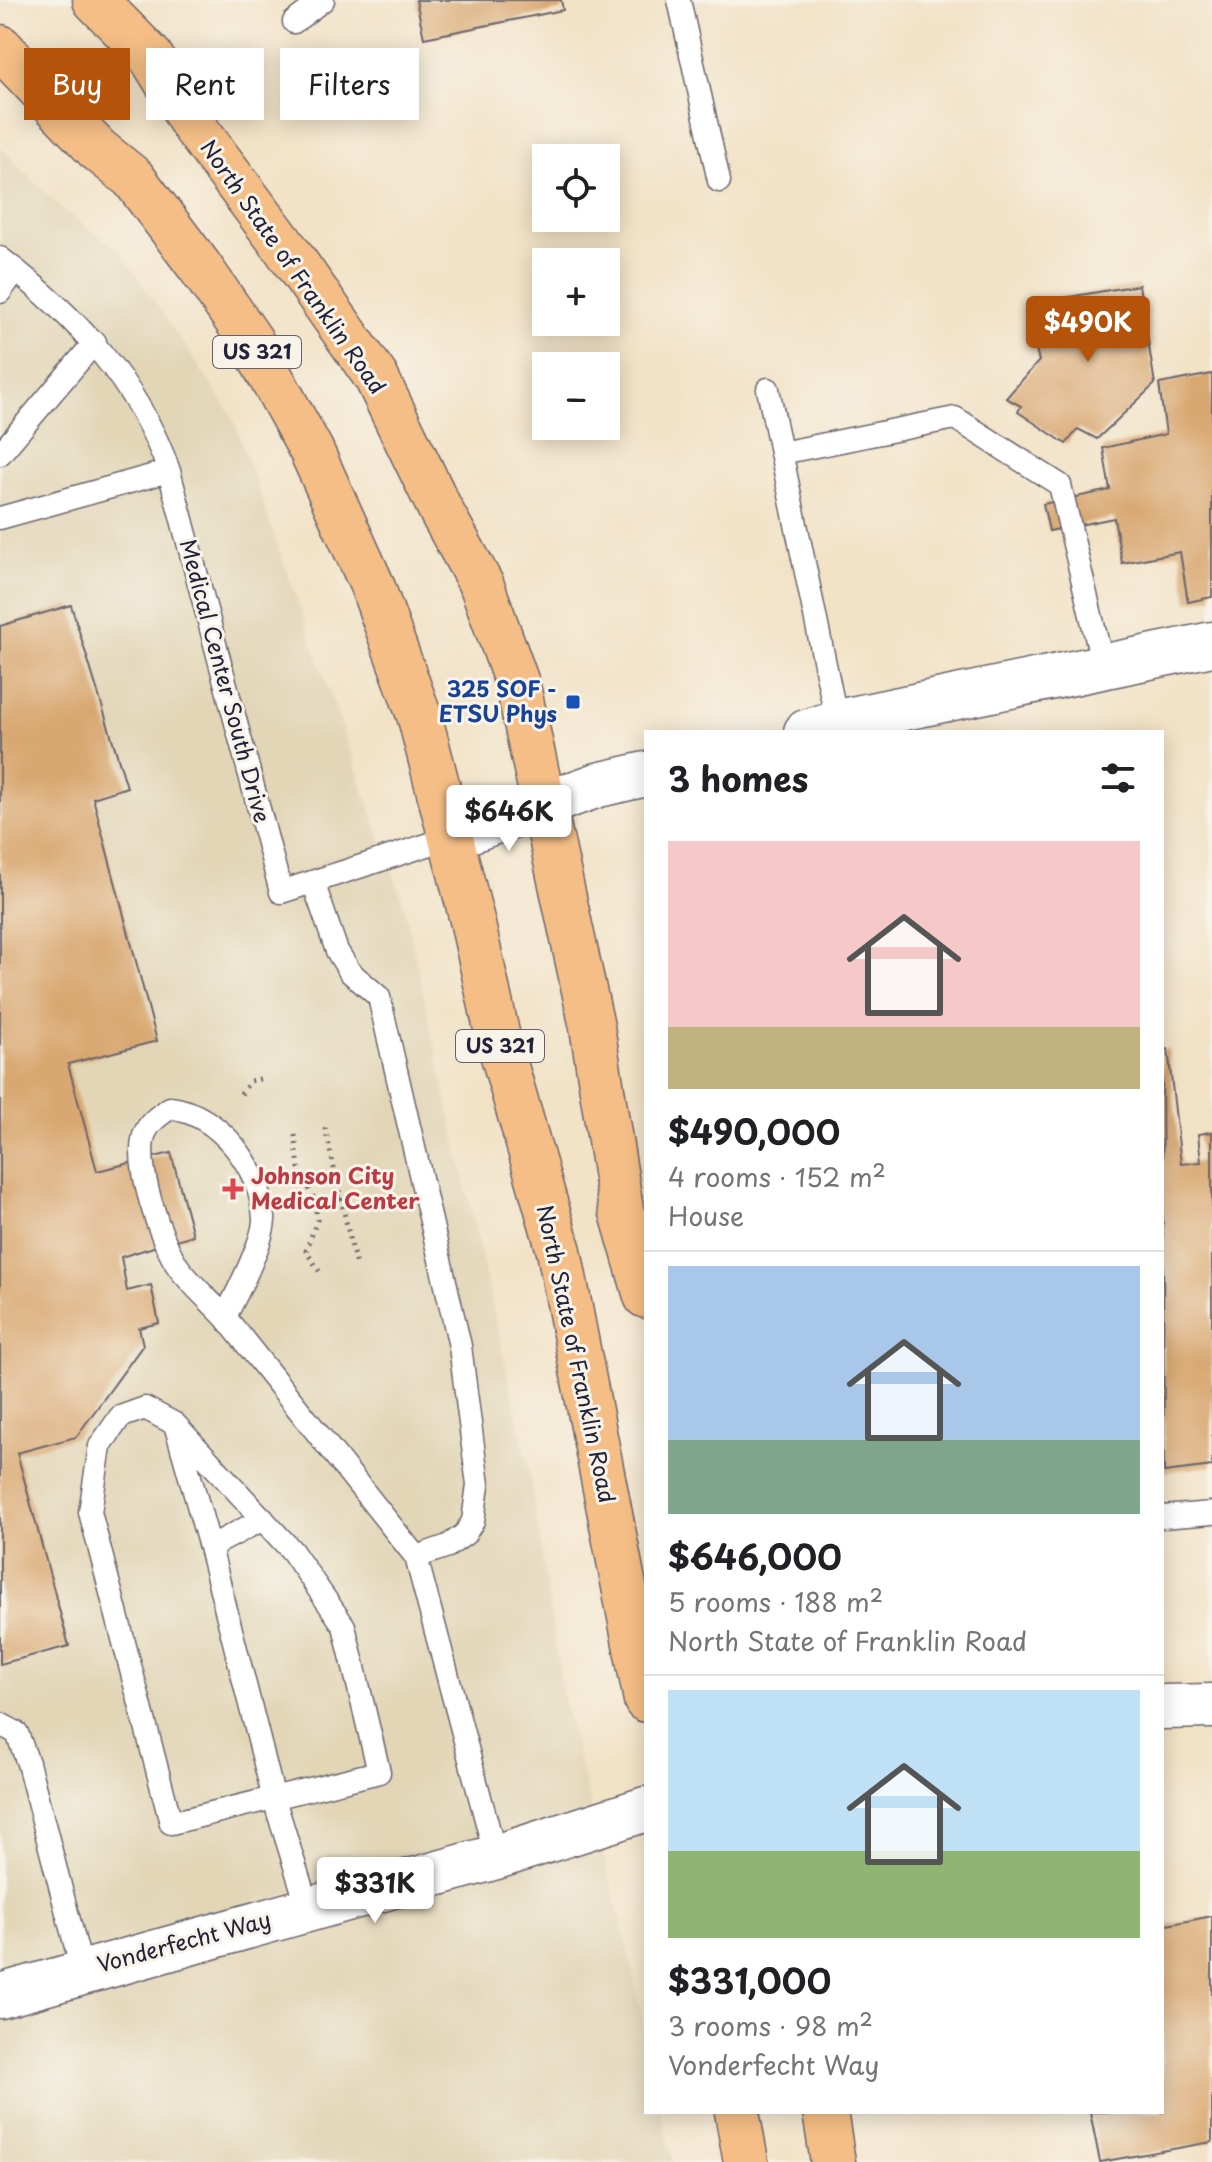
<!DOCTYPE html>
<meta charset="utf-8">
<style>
:root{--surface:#fff;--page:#f2f2f2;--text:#202124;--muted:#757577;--line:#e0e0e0;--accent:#b45309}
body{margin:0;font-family:"Playpen Sans",sans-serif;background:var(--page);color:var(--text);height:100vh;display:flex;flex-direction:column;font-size:30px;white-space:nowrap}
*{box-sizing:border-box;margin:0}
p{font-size:26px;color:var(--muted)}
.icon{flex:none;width:44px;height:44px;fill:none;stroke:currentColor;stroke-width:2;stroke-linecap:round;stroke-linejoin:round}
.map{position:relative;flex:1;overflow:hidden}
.details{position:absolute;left:644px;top:730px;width:520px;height:1384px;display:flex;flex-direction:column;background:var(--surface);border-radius:0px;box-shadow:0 4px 20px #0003}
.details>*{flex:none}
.top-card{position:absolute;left:24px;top:48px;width:500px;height:72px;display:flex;gap:16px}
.fabs{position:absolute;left:532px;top:144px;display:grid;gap:16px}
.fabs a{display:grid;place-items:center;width:88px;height:88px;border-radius:0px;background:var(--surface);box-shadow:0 4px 20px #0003;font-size:40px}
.price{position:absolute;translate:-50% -68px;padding:0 18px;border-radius:8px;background:#fff;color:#222;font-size:26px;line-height:52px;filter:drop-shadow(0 2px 4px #0008)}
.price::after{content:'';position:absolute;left:50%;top:48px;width:24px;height:18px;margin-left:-12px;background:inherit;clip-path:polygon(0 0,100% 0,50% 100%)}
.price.selected{background:var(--accent);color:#fff}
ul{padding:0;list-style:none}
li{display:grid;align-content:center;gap:16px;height:424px;padding:0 24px}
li+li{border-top:2px solid var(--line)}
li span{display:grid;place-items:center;height:248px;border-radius:0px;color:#555}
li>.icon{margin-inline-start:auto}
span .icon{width:144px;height:144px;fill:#fffc;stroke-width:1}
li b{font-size:34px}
h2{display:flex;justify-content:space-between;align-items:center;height:96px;padding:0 24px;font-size:34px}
.chip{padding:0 28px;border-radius:0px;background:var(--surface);box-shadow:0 4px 20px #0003;font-size:28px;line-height:72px}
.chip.selected{background:var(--accent);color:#fff}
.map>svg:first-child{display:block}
</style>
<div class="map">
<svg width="1212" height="2162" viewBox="0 0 1212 2162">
<rect width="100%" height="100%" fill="#f7f3e8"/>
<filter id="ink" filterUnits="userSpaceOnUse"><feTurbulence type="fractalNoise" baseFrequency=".0125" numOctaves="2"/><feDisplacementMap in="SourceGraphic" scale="16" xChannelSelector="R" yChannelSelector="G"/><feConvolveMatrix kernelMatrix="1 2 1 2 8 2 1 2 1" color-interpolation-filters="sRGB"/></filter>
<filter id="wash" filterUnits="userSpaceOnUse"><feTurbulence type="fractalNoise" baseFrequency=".006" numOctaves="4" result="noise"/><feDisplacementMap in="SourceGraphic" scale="32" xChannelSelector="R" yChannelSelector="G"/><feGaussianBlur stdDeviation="1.8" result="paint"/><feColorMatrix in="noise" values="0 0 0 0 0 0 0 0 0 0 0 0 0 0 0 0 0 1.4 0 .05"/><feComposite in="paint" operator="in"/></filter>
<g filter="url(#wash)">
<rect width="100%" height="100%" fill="#f2e2c6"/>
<!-- built -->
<path fill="#e2d6b7" d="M0 147 62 209 120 251 232 415 403 901 530 1476 564 1703 628 1950 646 2035V2112H662L673 2162H0Z"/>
<g id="blocks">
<!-- building -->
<path fill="#d9a872" d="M416 0H561L563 10 424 38Z
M1139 285 1155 384 1097 439 1078 429 1066 444 1018 412 1021 406 1006 398 1039 361 1031 330 1057 324 1051 300Z
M1212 374V597L1188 602 1180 552 1122 563 1114 518 1049 531 1043 504 1110 490 1103 448 1166 434 1159 384Z
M71 605 127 787 93 798 157 1041 68 1064 97 1171 171 1153 193 1235 121 1257 127 1291 151 1285 159 1323 139 1328 143 1345 76 1437 17 1453 69 1646 0 1664V626Z
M1168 1049 1181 1164 1201 1162 1198 1134 1212 1132V1466L1164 1472 1162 1050Z
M1212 1916V2142L1100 2162 1090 2112H1162V1926Z"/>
</g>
</g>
<g filter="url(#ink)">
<use href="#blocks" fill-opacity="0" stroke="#6b656c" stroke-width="2"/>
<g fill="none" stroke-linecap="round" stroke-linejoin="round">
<defs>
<path id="service" d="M679 0 719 181
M294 22 323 0
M0 258C75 315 137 381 169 471L0 518
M0 292 16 270
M768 389 837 722
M781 453 955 418 1060 485 1103 666
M0 454 95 342
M169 471 281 892 452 837
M313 882 337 951 350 972 379 997 460 1346 478 1485 473 1521 465 1534 448 1546 416 1557
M225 1317C210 1301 192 1285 179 1268 161 1243 133 1162 145 1133 150 1121 160 1115 170 1108 220 1114 261 1169 264 1218 265 1240 235 1297 225 1317L416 1557 496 1857
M175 1424 292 1551 344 1626 379 1772 171 1823 90 1512 100 1446 120 1417 145 1408 175 1424 210 1547 263 1519
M1162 1517 1212 1513
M210 1547 274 1799 308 1908
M0 1724 17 1733 28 1763 82 1970"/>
<path id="minor" d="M806 732 837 722 1212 644
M452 837 598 785 646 774
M1162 1707 1212 1706
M0 1996 496 1857 646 1809"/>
<path id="trunk" d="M95 0 151 57 193 125 286 249 376 377 442 513 482 586 518 686 592 1027 621 1209 646 1296
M0 47 97 149 133 178 200 267 251 341 311 450 372 585 420 718 472 920 499 1042 559 1251 646 1700
M737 2112 746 2162
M825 2112 833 2162"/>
</defs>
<!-- service casing -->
<use href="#service" stroke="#6b656c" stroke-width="25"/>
<!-- minor casing -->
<use href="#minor" stroke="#6b656c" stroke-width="47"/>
<!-- trunk casing -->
<use href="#trunk" stroke="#6b656c" stroke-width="47"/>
<!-- path -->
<path stroke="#6b656c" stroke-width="5" stroke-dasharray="2 6" stroke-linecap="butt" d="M241 1094 250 1081 264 1078
M325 1128 356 1266
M295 1135 299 1168 315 1201 317 1220 306 1251 321 1274
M315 1201 341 1197"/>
<!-- service -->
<use href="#service" stroke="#fff" stroke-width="22"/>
<!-- minor -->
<use href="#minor" stroke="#fff" stroke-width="44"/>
<!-- trunk -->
<use href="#trunk" stroke="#f5be86" stroke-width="44"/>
</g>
</g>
<!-- markers -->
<rect fill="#1a4fb4" stroke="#f7f3e8" stroke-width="3" x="565" y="694" width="16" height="16" rx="4"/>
<path fill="#e0444e" stroke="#f7f3e8" stroke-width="3" d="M229 1177h8v8h8v8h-8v8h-8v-8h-8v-8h8z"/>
<g text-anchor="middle" stroke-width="6" stroke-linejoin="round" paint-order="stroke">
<!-- shield labels -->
<g fill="#f7f3e8" stroke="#62616f" stroke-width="2">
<rect x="213" y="336" width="88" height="32" rx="6"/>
<rect x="456" y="1030" width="88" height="32" rx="6"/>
</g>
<g font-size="20" font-weight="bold" fill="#22223b">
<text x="257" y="359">US 321</text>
<text x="500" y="1053">US 321</text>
</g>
<!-- street labels -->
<g font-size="22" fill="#22223b" stroke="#f7f3e8">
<text transform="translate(293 267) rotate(55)" y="8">North State of Franklin Road</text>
<text transform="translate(225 681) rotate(75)" y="8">Medical Center South Drive</text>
<text transform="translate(576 1354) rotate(78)" y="8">North State of Franklin Road</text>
<text transform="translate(184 1942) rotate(-15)" y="8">Vonderfecht Way</text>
</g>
<!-- transit labels -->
<g font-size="22" font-weight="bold" fill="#164399" stroke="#f7f3e8" text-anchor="end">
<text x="557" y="697">325 SOF -<tspan x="557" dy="25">ETSU Phys</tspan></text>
</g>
<!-- health labels -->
<g font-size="22" font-weight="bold" fill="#be3a42" stroke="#f7f3e8" text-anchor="start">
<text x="251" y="1184">Johnson City<tspan x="251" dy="25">Medical Center</tspan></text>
</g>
</g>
</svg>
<div class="fabs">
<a><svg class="icon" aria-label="locate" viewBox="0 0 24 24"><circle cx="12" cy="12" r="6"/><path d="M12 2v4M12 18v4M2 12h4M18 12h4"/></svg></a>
<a>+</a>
<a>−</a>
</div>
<b class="price selected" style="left:1088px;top:364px">$490K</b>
<b class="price" style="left:509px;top:853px">$646K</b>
<b class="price" style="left:375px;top:1925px">$331K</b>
<div class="top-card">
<a class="chip selected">Buy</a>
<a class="chip">Rent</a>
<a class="chip">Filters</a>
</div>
<section class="details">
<h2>3 homes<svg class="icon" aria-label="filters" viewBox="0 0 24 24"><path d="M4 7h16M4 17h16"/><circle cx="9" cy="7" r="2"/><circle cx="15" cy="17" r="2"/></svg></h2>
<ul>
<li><span style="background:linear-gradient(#f6c9c9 75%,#c2b280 0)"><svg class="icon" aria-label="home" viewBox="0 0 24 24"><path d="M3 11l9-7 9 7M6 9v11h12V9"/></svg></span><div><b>$490,000</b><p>4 rooms · 152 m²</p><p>House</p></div></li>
<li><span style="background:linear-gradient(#a9c7e8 70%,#7fa58c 0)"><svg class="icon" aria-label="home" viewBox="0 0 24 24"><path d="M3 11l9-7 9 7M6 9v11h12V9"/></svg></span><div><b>$646,000</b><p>5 rooms · 188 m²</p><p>North State of Franklin Road</p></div></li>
<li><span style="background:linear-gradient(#bfe0f5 65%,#8fb573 0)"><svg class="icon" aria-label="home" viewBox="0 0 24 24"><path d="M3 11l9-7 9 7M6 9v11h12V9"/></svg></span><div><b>$331,000</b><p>3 rooms · 98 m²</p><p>Vonderfecht Way</p></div></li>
</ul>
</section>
</div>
